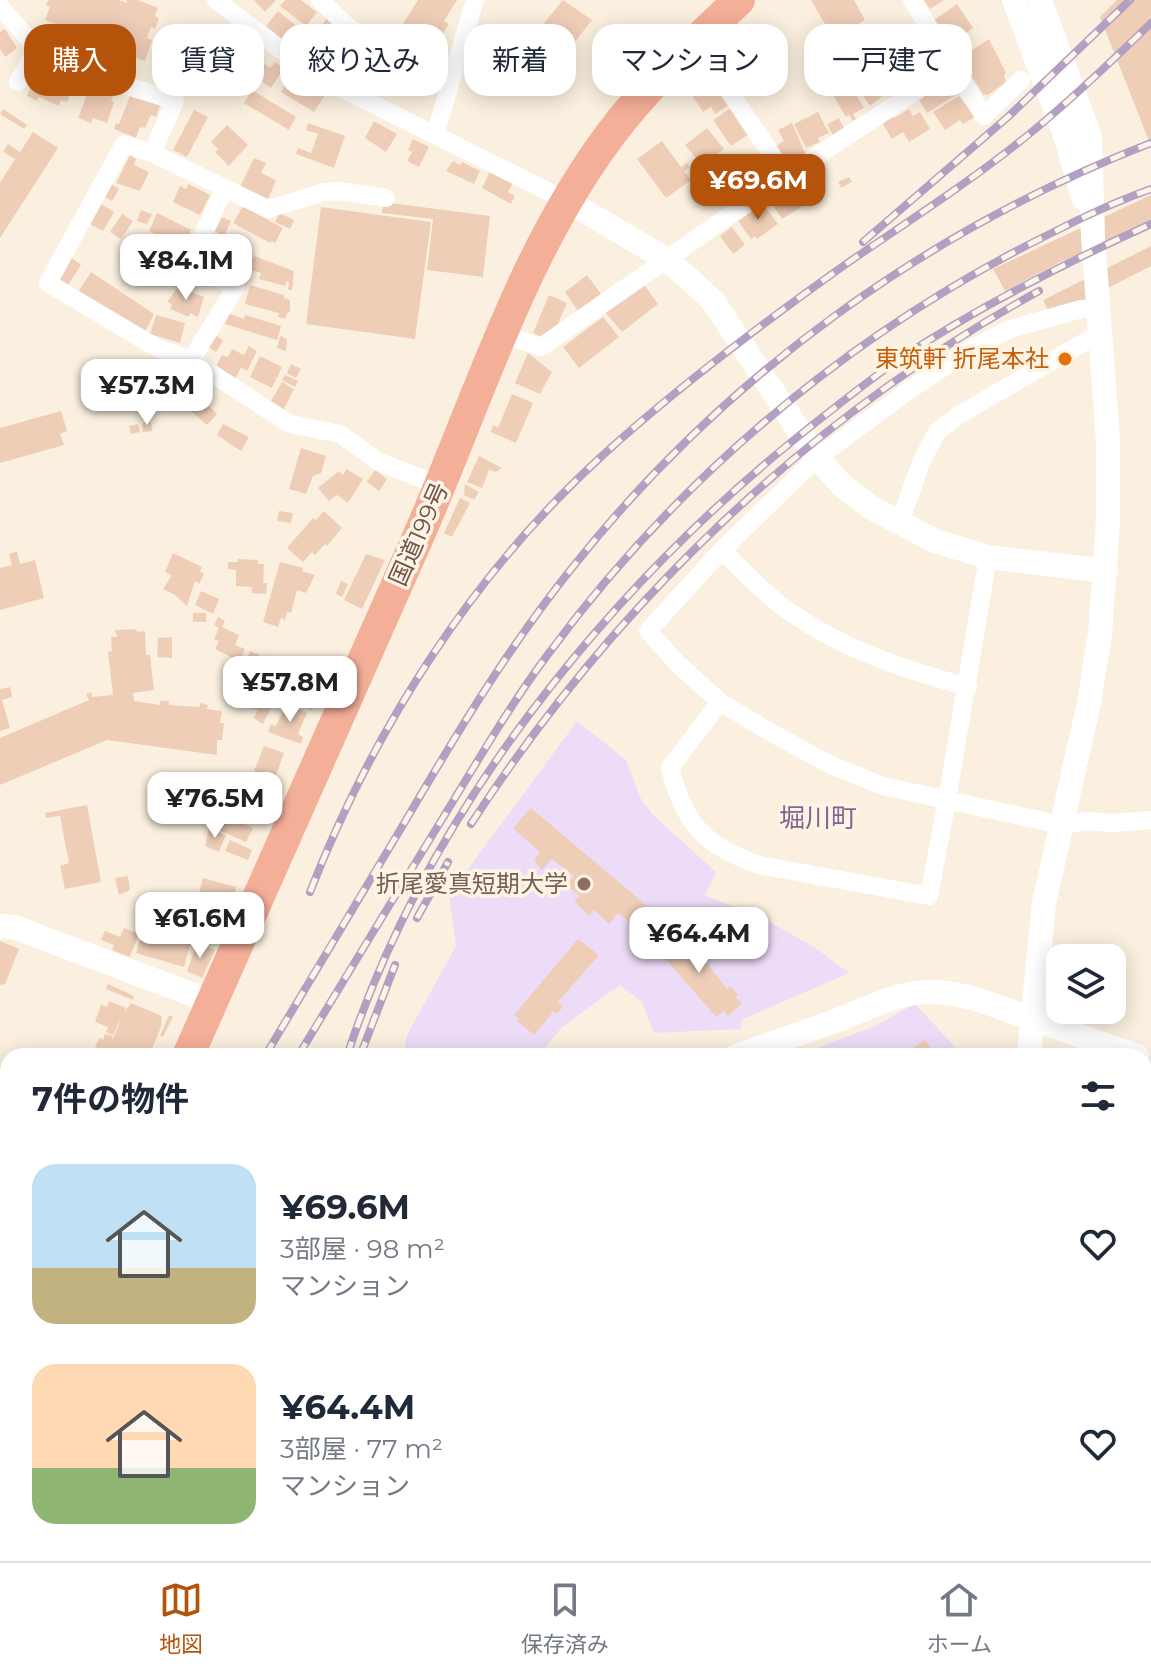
<!DOCTYPE html>
<html lang="ja">
<meta charset="utf-8">
<style>
:root{--surface:#fff;--page:#f6f6f7;--text:#1f2937;--muted:#747a83;--line:#e0e1e3;--accent:#b45309}
body{margin:0;font-family:Montserrat,"Noto Sans JP",sans-serif;background:var(--page);color:var(--text);height:100vh;display:flex;flex-direction:column;font-size:30px;white-space:nowrap}
*{box-sizing:border-box;margin:0}
p{font-size:26px;color:var(--muted)}
.icon{flex:none;width:44px;height:44px;fill:none;stroke:currentColor;stroke-width:2;stroke-linecap:round;stroke-linejoin:round}
.map{position:relative;flex:1;overflow:hidden}
.panel{position:absolute;left:0px;top:1048px;width:1152px;height:514px;display:flex;flex-direction:column;background:var(--surface);border-radius:24px 24px 0 0;box-shadow:0 4px 20px #0003}
.panel>*{flex:none}
.hud{position:absolute;left:24px;top:24px;width:1104px;height:72px;display:flex;gap:16px}
.buttons{position:absolute;left:1046px;top:944px;display:grid;gap:16px}
.buttons a{display:grid;place-items:center;width:80px;height:80px;border-radius:16px;background:var(--surface);box-shadow:0 4px 20px #0003;font-size:40px}
.price{position:absolute;translate:-50% -68px;padding:0 18px;border-radius:16px;background:#fff;color:#222;font-size:26px;line-height:52px;filter:drop-shadow(0 2px 4px #0008)}
.price::after{content:'';position:absolute;left:50%;top:48px;width:24px;height:18px;margin-left:-12px;background:inherit;clip-path:polygon(0 0,100% 0,50% 100%)}
.price.on{background:var(--accent);color:#fff}
ul{padding:0;list-style:none}
li{display:flex;align-items:center;gap:24px;height:200px;padding:0 32px}
li span{display:grid;place-items:center;flex:none;width:224px;height:160px;border-radius:24px;color:#555}
li>.icon{margin-inline-start:auto}
span .icon{width:96px;height:96px;fill:#fffc;stroke-width:1}
li b{font-size:34px}
h2{display:flex;justify-content:space-between;align-items:center;height:96px;padding:0 32px;font-size:34px}
.pill{padding:0 28px;border-radius:24px;background:var(--surface);box-shadow:0 4px 20px #0003;font-size:28px;line-height:72px}
.pill.on{background:var(--accent);color:#fff}
.menu{display:flex;justify-content:space-around;align-items:center;height:112px;border-top:2px solid var(--line);background:var(--surface);font-size:22px;color:var(--muted)}
.menu a{display:grid;justify-items:center;gap:4px}
.menu .on{color:var(--accent)}
.map>svg:first-child{display:block}
</style>
<div class="map">
<svg width="1151" height="1561" viewBox="0 0 1151 1561">
<rect width="100%" height="100%" fill="#fbf0df"/>
<!-- commercial -->
<path fill="#fbdfd3" d="M1144 1099H1151V1185H1144Z"/>
<!-- education -->
<path fill="#eddcf7" d="M577 721 626 760 641 799 653 815 716 872 705 895 770 922 817 949 849 973 741 1020V1029L654 1033 642 1002 620 985 562 1027 538 1056H403L407 1035 456 946 449 895Z
M915 1004 957 1049 960 1056H796L875 1026Z"/>
<!-- water -->
<path fill="#b5dde3" stroke="#9cccd4" stroke-width="2" d="M1151 1439V1482L1144 1501V1452Z"/>
<!-- building -->
<path fill="#efceb8" d="M48 0H118L127 3V0H138L158 8 155 16 159 18 155 29 151 27 147 38 152 40 145 61 112 49 113 45 45 20 50 7 46 5Z
M254 0H276L265 12Z
M285 0H301L317 12 306 26 280 6Z
M418 0H457L444 21 449 24 434 47 402 25Z
M563 0 592 20 549 75 536 64 527 76 494 51 515 25 532 38Z
M811 0H854L865 20 833 38Z
M924 0H944L930 9Z
M1117 0H1151V146L1100 17Z
M957 4 973 28 951 44 934 20Z
M278 11 304 32 293 48 266 26Z
M327 18 344 28 340 32 330 26 327 33 339 39 342 34 354 42 335 72 321 63 325 58 308 47Z
M5 29 17 48 5 57 0 49V32Z
M871 30 882 48 871 55 861 37Z
M209 34 211 55H207L208 66 193 67 192 62 178 63V60L162 61 161 42H166V36Z
M855 38 866 56 853 64 856 68 851 71 845 61 841 63 834 52Z
M989 39 1006 73 1004 76 1006 82 988 95 983 94 960 58Z
M749 41 773 77 763 83 768 90 758 96 749 82 743 86 747 93 742 96 720 63Z
M256 51 265 57 262 62 270 68 275 62 284 68 271 88 243 69Z
M894 52 902 66 894 71 886 58Z
M936 56 942 66 906 88 900 79Z
M823 61 826 66 829 64 834 72 838 69 842 75 820 90 807 66 810 65 812 68Z
M881 66 886 75 891 71 904 90 895 96 891 89 870 106 856 85 860 83 858 80Z
M55 71 76 80 67 102 61 100 59 106 39 97 37 101 27 96 36 73 51 79Z
M235 74 249 81 244 92 233 86 234 84 231 82Z
M291 75 325 95 314 112 281 92Z
M713 76 731 104 715 114 711 107 703 112 690 92Z
M950 79 959 93 927 113 918 98Z
M91 83 101 86 99 92 113 96 111 100 114 102 107 123 93 118 91 123 78 118Z
M852 88 864 108 853 114 856 119 853 121 849 115 846 117 834 97Z
M252 90 296 117 289 130 244 103Z
M130 96 137 99 138 96 160 105 156 117 151 115 145 128 140 127 136 138 114 129 116 123 119 124Z
M959 96 975 117 963 124 960 120 945 130 933 112Z
M732 107 737 115 735 116 748 135 731 146 713 120Z
M3 109 27 125 24 129 0 114Z
M909 109 913 116 920 112 930 129 909 142 903 132 892 139 881 121 892 115 894 118Z
M194 110 208 117 187 157 173 150Z
M818 112 829 133 818 138 820 142 806 148 794 124Z
M839 118 845 130 833 136 827 124Z
M374 121 397 134 386 152 365 138Z
M308 123 345 136 334 168 296 154 298 148 311 153 318 134 306 130Z
M792 123 806 155 786 165 776 146 784 141 778 130Z
M227 125 248 145 229 166 215 152 218 149 211 142Z
M707 128 724 149 713 157 710 154 700 163 685 145Z
M33 132 58 148 0 238V183L15 159 3 152 8 144 20 152Z
M413 139 429 147 419 167 407 161 412 152 408 150Z
M662 141 681 167 687 163 689 167 684 171 691 180 666 198 637 159Z
M755 153 771 173 757 184 741 163Z
M130 155 136 159 134 165 149 172 140 191 116 183Z
M254 158 266 163 261 173 276 180 268 200 240 187Z
M453 161 460 165 462 162 480 171 474 184 446 171Z
M490 171 513 183 508 192 515 196 511 204 482 188Z
M849 177 852 182 841 188 838 182Z
M111 184 119 189 112 201 105 197Z
M188 184 210 195 200 215 173 202 180 186 186 189Z
M794 186 806 204 782 219 772 204Z
M1151 195V223L1060 262 1005 291 993 269Z
M383 202 490 216 483 277 427 270 433 219 382 213Z
M101 204 114 212 103 231 90 224Z
M763 204 778 224 757 239 755 236 751 239 738 221Z
M243 206 283 228 275 243 272 241 270 243 233 223Z
M321 207 431 222 415 339 306 324Z
M141 210 152 214 147 224 137 221Z
M157 213 191 230 183 248 149 231Z
M279 213 294 220 290 229 275 222Z
M122 214 133 221 121 239 110 232Z
M222 217 231 221 224 236 215 231Z
M732 227 745 245 733 254 720 236Z
M135 234 169 250 159 269 133 255 135 252 127 248Z
M213 240 241 253 235 271 231 269 229 272 204 258Z
M1151 246V266L1051 317 1043 300Z
M68 255 81 265 66 288 50 278Z
M254 256 294 271 292 290H288L289 282 287 281 285 286 259 279 261 273 248 269Z
M182 268 199 276 195 286 178 277Z
M91 272 154 314 145 332 78 292Z
M587 275 601 294 578 311 565 292Z
M642 282 658 304 622 332 604 311Z
M250 285 284 295V298L290 300V313L288 312 285 319 278 317 279 313 245 304Z
M178 287 204 297 198 317 190 313 189 317 170 309 172 304 167 302Z
M549 295 567 303 555 330 541 337 533 333Z
M228 313 244 319 245 315 281 326 277 340 225 324Z
M156 315 185 323 180 343 150 334Z
M603 317 619 337 579 368 563 347Z
M215 335 223 340 216 352 208 347Z
M280 336 287 339 286 351 277 348Z
M249 346 257 351 247 371 241 367 234 382 214 371 222 355 228 357 232 349 244 355Z
M528 353 552 372 540 394 515 383Z
M260 356 282 367 277 378 274 377 276 379 272 388 250 377Z
M291 364 301 369 296 378 287 373Z
M285 375 298 381 295 387 282 380Z
M282 382 294 389 282 413 268 406Z
M512 394 533 403 516 443 491 432 493 425 498 428Z
M199 396 217 414 207 425 188 408Z
M61 411 67 431 60 434 64 445 0 463V428Z
M151 422 152 431 143 432 142 423Z
M138 424 140 432 131 434 129 426Z
M223 424 249 437 241 451 217 435Z
M301 448 326 456 321 473 313 476 306 494 289 489Z
M479 456 502 468 496 472 489 470 482 488 467 482Z
M346 469 363 479 348 503 337 495 329 501 318 488 339 471 343 475Z
M375 470 387 479 379 491 367 482Z
M465 484 479 492 474 500 464 495Z
M460 498 470 503 452 537 444 533Z
M279 511 293 513 291 523 277 521Z
M324 511 342 528 327 546 325 544 315 555 312 552 303 562 287 548 313 518 316 520Z
M17 551 20 564 35 560 44 598 0 610V568L12 565 9 554Z
M173 553 202 567 200 572 204 574 199 584 195 581 187 606 175 595 163 589 172 575 165 572Z
M366 554 385 560 362 609 344 600Z
M238 559 258 560V564H264L263 583H267L266 594 252 593V587L236 586V570L228 569V562H238Z
M280 562 303 568 302 571 315 575 306 593 297 590 291 613 287 612 285 620 281 618 278 627 263 622Z
M341 581 348 584 342 597 336 594Z
M201 591 219 599 213 614 195 605Z
M193 613H206V622H193Z
M218 617 225 621 222 627 239 635 235 645 245 649 239 661 215 649 219 641 214 639 219 628 214 625Z
M136 629 137 632 145 631 146 655H150L154 690 133 693 134 701 160 705V701H169V705L200 707V703L208 705 207 709 222 711 220 723H224L222 740H217V755L107 740 0 785V738L89 700 86 694 91 692 92 697 113 695 108 652 112 651 111 637H117L115 630Z
M172 637V658L157 657 158 638Z
M250 651 260 655 252 676 241 672Z
M269 655 293 667 285 684 268 675 264 683 257 679Z
M235 668 248 688 243 691 230 672Z
M306 675 325 683 312 710 293 700Z
M10 687 12 697 2 700 10 728 0 731V689Z
M256 687 276 698 263 724 253 718 258 710 252 708 260 693 254 690Z
M286 704 307 713 298 734 303 737 301 744 268 732 271 724 276 726Z
M264 746 284 753 275 778 254 771Z
M270 786 277 789 270 811 260 807Z
M87 805 101 882 65 889 60 866 69 863 60 816 46 818 45 813Z
M531 808 660 917 647 936 618 913 609 924 594 910 589 916 574 901 580 896 566 885 574 876 552 859 542 870 534 861 540 852 513 828Z
M221 812 253 828 246 842 214 828Z
M209 828 226 835 219 852 205 846Z
M230 840 252 850 248 860 225 851Z
M128 876 130 890 119 895 115 878Z
M203 878 236 887 232 906 198 897Z
M124 928 139 934 130 957 112 950 114 945 101 940 105 931 120 937Z
M680 929 727 989 730 986 738 994 735 997 742 1003 728 1016 724 1011 716 1017 656 948Z
M143 930 190 944 184 967 136 953Z
M578 939 599 955 558 1002 563 1007 556 1014 554 1011 534 1035 517 1021 519 1019 514 1015Z
M0 941 19 949 5 984 0 985Z
M197 943 215 950 202 978 187 971Z
M108 984 134 996 133 1000 106 989Z
M109 1001 126 1008 113 1035 106 1032 108 1027 95 1022 101 1005 107 1007Z
M131 1003 162 1016 161 1027 149 1056H102L104 1050 95 1047 99 1038 103 1040 105 1034 113 1036 112 1042 114 1036 117 1038 114 1036 123 1014Z
M169 1015 173 1017 163 1037 160 1036Z
M925 1040 936 1056H902Z
M478 1050 495 1055V1056H476Z
M1144 1156H1151V1184L1144 1183Z
M511 1554H542V1561H510Z
M550 1554H579L578 1561H550Z
M617 1554H641L640 1561H616Z
M648 1554H679L678 1561H648Z"/>
<g fill="none" stroke-linecap="round" stroke-linejoin="round">
<!-- street -->
<path stroke="#fff" stroke-width="18" d="M216 0 285 53 345 90 567 201
M320 0 348 27 380 47 455 68
M912 0 984 116 1021 80
M0 6 37 49 84 72 175 101 152 153
M696 42 786 176
M18 82 37 49
M435 135 475 0
M386 198 339 191 324 192 268 209 152 153 124 144 48 283 157 348 191 360 290 424 340 434 379 462 441 486
M501 334 541 347 786 176 953 67
M191 360 236 287 189 264 224 190
M900 523 921 462 937 432 959 415 1100 333
M722 550C745 573 768 598 796 616 849 652 907 670 968 687
M988 557 947 800 1062 825 1086 821 1113 823 1151 820
M720 702 670 768C684 824 705 846 759 865L929 896 947 800 883 786 829 764 770 732 720 702 678 664 648 631 722 550 817 458 905 393 974 347 1010 329 1081 309 1098 308
M1144 1434 1151 1419
M0 1524 8 1517
M0 1554 42 1561
M867 1554 901 1561
M688 1561 689 1554
M1113 1561V1554
M1144 1561 1149 1505"/>
<!-- secondary -->
<path stroke="#fff" stroke-width="24" d="M1014 0 1067 141 1083 198
M567 201 668 260 713 301 817 458 842 485 870 507 935 541 988 557 1106 571
M0 926 14 927 212 1002
M736 1056C767 1045 799 1034 830 1023 890 1001 911 980 979 1000L1137 1056
M1029 1056 1044 903 1089 703 1100 634 1108 520V441L1093 237 1090 137 1040 0
M305 1561V1554
M984 1561 985 1554"/>
<!-- highway -->
<path stroke="#f4af98" stroke-width="32" d="M188 1056C265 883 341 710 418 537 478 401 520 256 610 135 647 85 694 43 739 0
M0 1389 8 1381"/>
<defs>
<path id="rail" d="M863 242 1009 116 1130 0
M471 824C615 603 808 418 1039 291
M310 892C374 728 473 573 603 455 679 386 763 323 846 264 907 222 970 182 1028 135 1071 100 1111 62 1151 23
M417 918 448 862
M265 1056C312 977 359 898 406 820 458 731 511 643 576 563 726 375 927 230 1151 143
M298 1056C345 978 393 899 441 821 476 764 509 706 549 653 673 485 835 346 1020 249 1063 227 1106 205 1151 189
M347 1056C426 814 604 593 800 435 833 409 866 382 901 358 980 306 1065 263 1151 224
M360 1056 395 965
M0 1452 8 1442
M0 1474 8 1465"/>
</defs>
<!-- rail casing -->
<use href="#rail" stroke="#b2a0c3" stroke-width="8"/>
<!-- rail -->
<use href="#rail" stroke="#fef4e5" stroke-width="5" stroke-dasharray="15" stroke-linecap="butt"/>
</g>
<!-- markers -->
<circle fill="#e8710a" stroke="#fef4e5" stroke-width="3" cx="1065" cy="359" r="8"/>
<circle fill="#8d6e63" stroke="#fef4e5" stroke-width="3" cx="584" cy="884" r="8"/>
<g text-anchor="middle" stroke-width="7" stroke-linejoin="round" paint-order="stroke">
<!-- food labels -->
<g font-size="24" fill="#c56008" stroke="#fef4e5" text-anchor="end">
<text x="1049" y="367">東筑軒 折尾本社</text>
</g>
<!-- street labels -->
<g font-size="24" fill="#705648" stroke="#fef4e5">
<text transform="translate(419 534) rotate(-66)" y="8">国道199号</text>
</g>
<!-- education labels -->
<g font-size="24" fill="#785e54" stroke="#fef4e5" text-anchor="end">
<text x="568" y="892">折尾愛真短期大学</text>
</g>
<!-- neighbourhood labels -->
<g font-size="26" fill="#836493" stroke="#fef4e5">
<text x="818" y="827">堀川町</text>
</g>
</g>
</svg>
<div class="buttons">
<a><svg class="icon" aria-label="layers" viewBox="0 0 24 24"><path d="M12 4l9 5-9 5-9-5zM3 14l9 5 9-5"/></svg></a>
</div>
<b class="price on" style="left:758px;top:222px">¥69.6M</b>
<b class="price" style="left:186px;top:302px">¥84.1M</b>
<b class="price" style="left:147px;top:427px">¥57.3M</b>
<b class="price" style="left:290px;top:724px">¥57.8M</b>
<b class="price" style="left:215px;top:840px">¥76.5M</b>
<b class="price" style="left:200px;top:960px">¥61.6M</b>
<b class="price" style="left:699px;top:975px">¥64.4M</b>
<div class="hud">
<a class="pill on">購入</a>
<a class="pill">賃貸</a>
<a class="pill">絞り込み</a>
<a class="pill">新着</a>
<a class="pill">マンション</a>
<a class="pill">一戸建て</a>
</div>
<section class="panel">
<h2>7件の物件<svg class="icon" aria-label="filters" viewBox="0 0 24 24"><path d="M4 7h16M4 17h16"/><circle cx="9" cy="7" r="2"/><circle cx="15" cy="17" r="2"/></svg></h2>
<ul>
<li><span style="background:linear-gradient(#bfe0f5 65%,#c2b280 0)"><svg class="icon" aria-label="home" viewBox="0 0 24 24"><path d="M3 11l9-7 9 7M6 9v11h12V9"/></svg></span><div><b>¥69.6M</b><p>3部屋 · 98 m²</p><p>マンション</p></div><svg class="icon" aria-label="heart" viewBox="0 0 24 24"><path d="M12 20l-8-8c-3-5 5-10 8-4 3-6 11-1 8 4z"/></svg></li>
<li><span style="background:linear-gradient(#ffd9b3 65%,#8fb573 0)"><svg class="icon" aria-label="home" viewBox="0 0 24 24"><path d="M3 11l9-7 9 7M6 9v11h12V9"/></svg></span><div><b>¥64.4M</b><p>3部屋 · 77 m²</p><p>マンション</p></div><svg class="icon" aria-label="heart" viewBox="0 0 24 24"><path d="M12 20l-8-8c-3-5 5-10 8-4 3-6 11-1 8 4z"/></svg></li>
</ul>
</section>
</div>
<nav class="menu">
<a class="on"><svg class="icon" aria-label="map" viewBox="0 0 24 24"><path d="M3 6l6-2 6 2 6-2v14l-6 2-6-2-6 2zM9 4v14M15 6v14"/></svg>地図</a>
<a><svg class="icon" aria-label="saved" viewBox="0 0 24 24"><path d="M7 4h10v16l-5-4-5 4z"/></svg>保存済み</a>
<a><svg class="icon" aria-label="home" viewBox="0 0 24 24"><path d="M3 11l9-7 9 7M6 9v11h12V9"/></svg>ホーム</a>
</nav>
